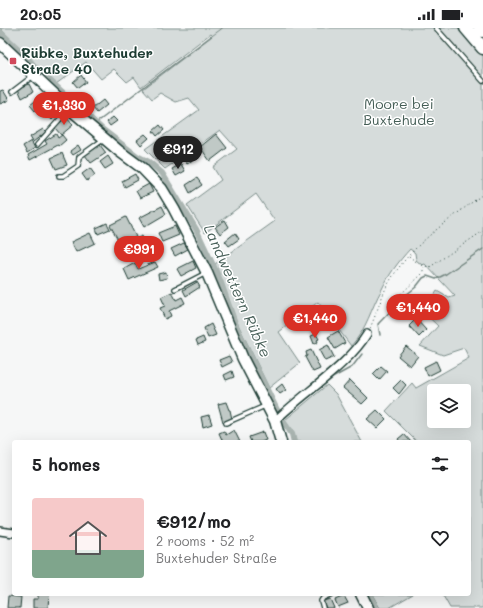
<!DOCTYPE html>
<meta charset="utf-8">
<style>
:root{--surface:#fff;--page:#f2f2f2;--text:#202124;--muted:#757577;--accent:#d93025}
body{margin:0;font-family:Mali,sans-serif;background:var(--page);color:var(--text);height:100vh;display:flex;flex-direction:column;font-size:15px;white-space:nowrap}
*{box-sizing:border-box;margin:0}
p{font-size:13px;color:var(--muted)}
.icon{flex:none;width:22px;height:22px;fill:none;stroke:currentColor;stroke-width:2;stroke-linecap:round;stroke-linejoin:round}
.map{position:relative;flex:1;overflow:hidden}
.panel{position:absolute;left:12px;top:412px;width:459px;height:156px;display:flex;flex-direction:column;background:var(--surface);border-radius:4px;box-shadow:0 4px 16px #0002}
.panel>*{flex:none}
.tools{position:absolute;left:427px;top:356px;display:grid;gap:8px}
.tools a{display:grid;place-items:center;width:44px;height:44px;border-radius:4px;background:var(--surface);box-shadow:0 4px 16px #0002;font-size:20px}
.price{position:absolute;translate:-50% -34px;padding:0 9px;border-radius:14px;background:var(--accent);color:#fff;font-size:13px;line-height:26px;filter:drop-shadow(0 1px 2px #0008)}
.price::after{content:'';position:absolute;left:50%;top:24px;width:12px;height:9px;margin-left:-6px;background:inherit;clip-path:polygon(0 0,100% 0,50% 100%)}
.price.on{background:#222;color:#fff}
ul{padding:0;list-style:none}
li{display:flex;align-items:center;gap:12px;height:100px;padding:0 20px}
li span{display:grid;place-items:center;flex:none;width:112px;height:80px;border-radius:4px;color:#555}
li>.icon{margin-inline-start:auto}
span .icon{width:48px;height:48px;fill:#fffc;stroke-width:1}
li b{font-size:17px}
h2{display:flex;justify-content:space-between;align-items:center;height:48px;padding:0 20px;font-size:17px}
.status{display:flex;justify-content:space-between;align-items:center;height:28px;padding:0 20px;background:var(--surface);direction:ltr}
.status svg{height:11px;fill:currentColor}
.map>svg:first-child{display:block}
</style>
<div class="status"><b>20:05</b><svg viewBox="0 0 49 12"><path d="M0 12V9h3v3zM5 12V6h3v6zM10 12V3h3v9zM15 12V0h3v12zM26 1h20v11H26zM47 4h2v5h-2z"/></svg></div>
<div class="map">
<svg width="483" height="580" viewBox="0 0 483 580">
<rect width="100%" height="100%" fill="#f6f7f7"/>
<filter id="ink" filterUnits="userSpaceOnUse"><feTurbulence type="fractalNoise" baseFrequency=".025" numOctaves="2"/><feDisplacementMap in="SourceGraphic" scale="8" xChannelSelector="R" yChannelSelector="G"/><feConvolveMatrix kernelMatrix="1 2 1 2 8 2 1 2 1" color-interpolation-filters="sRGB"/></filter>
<g filter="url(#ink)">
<!-- green -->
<path fill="#d6dcdb" stroke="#7a8c88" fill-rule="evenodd" d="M0 0H483V580H450L442 566H469V414H417L386 383 412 355 416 360 469 330 464 320 443 327 420 318 438 298 420 281 432 271 437 263 449 270 455 268 425 236 422 237 416 232 415 225 410 221C399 233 389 246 382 261 370 282 368 299 351 318L318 274 279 304 300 335 269 360 235 290 215 236 275 193 256 166 205 205 187 177 221 152 213 139 237 121 220 102 165 141 145 121 199 82 189 70 176 74 160 65 152 71 143 61 212 8 210 6 141 59 134 49 127 54 114 41 101 51 86 34 56 56ZM434 363H464V393H434Z
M327 357 336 366 362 414H296L294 406 285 392Z
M372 566H413L389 580H380Z"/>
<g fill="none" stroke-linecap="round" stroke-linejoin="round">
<!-- stream -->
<path stroke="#72857f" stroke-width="1.5" d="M96 95 222 0
M380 307 378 296 406 267 416 259 423 250 427 248 436 251 446 246 483 221
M300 376 334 349 352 339 362 326
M282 392 294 381"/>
<!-- canal -->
<path stroke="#aab5b1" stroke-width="6" d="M0 4 27 29 35 39 59 61 103 102 137 128 149 134 162 145 196 201 220 252 236 298 249 325 282 392 292 406 294 414
M369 566 376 580"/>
</g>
<!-- building -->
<path fill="#c0c9c6" stroke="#1f3d34" d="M81 47 86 54 78 60 73 54Z
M29 56 33 64 22 70 18 61Z
M3 62 9 72 0 76V63Z
M39 70 44 77 35 83 30 77Z
M103 72 107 77 97 85 93 80Z
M53 79 59 85 52 92 46 86Z
M66 89 73 97 61 107 55 100Z
M113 89 117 93 110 98 107 94Z
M160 97 164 102 157 108 153 103Z
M43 101 46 104 33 114 30 109Z
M56 106 58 110 62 107 66 112 59 118 58 117 30 132 28 127 47 116 45 113Z
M145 106 149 110 141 117 137 112Z
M216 106 227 120 210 133 200 119Z
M31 113 35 120 27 125 23 118Z
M78 117 81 122 73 127 70 123Z
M100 117 106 125 91 135 85 127Z
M194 123 198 128 187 136 183 130Z
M62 125 67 137 56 141 51 130Z
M108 128 113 136 105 141 100 134Z
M181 136 185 143 176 148 172 141Z
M90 140 95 147 87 153 82 146Z
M135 146 138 152 125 159 122 153Z
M197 150 202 157 190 165 186 157Z
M149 156 153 164 140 170 136 163Z
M162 178 166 186 144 199 139 190Z
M126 189 136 209 121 217 110 197Z
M225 192 229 199 220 206 215 199Z
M107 195 110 201 98 206 96 200Z
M175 198 179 207 162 214 158 205Z
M90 205 95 215 76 224 71 214Z
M235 205 239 211 229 218 225 213Z
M142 208 149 224 136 230 135 226 122 231 117 220Z
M184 215 188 221 175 228 171 221Z
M193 233 196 240 181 248 177 241Z
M155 234 158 239 129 252 124 241 135 235 138 241Z
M166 244 167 250 159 252 158 246Z
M197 254 200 259 186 268 183 262Z
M172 264 176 272 182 269 185 275 169 283 171 288 165 291 160 280 165 278 161 269Z
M416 291 426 302 419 309 409 298Z
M211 296 216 307 208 310 204 300Z
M338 303 345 315 335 321 328 309Z
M316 306 319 311 317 312 318 314 314 316 311 308Z
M203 309 205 314 198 317 196 312Z
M328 317 334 329 325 333 319 322Z
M406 318 418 328 410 338 398 328Z
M311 322 320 341 313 344 305 329 307 328 306 324Z
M229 328 232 334 222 339 219 332Z
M436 333 440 342 428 348 424 339Z
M381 338 387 343 379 352 373 346Z
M232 343 234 349 226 352 224 347Z
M350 352 368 370 362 376 343 360Z
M401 352 406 357 399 366 393 360Z
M282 356 286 362 280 366 276 361Z
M226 374 229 382H230L232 391 223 394 218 376Z
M377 382 386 391 377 400 367 391Z
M209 387 212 396 203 399 201 389Z
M234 402 240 414H223L219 405 224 403 226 407Z
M263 404 266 412 261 414H251L249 409Z
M404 406 411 414H400L398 411Z
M38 566H49L48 580H33V571H38Z
M8 568 21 569 20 580H7Z
M344 568 348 575 338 579 335 572Z
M330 571 334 580H326L323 573Z"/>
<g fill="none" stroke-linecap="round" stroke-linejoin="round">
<defs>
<path id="lane" d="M436 0 483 53
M12 64 33 48
M37 117 68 82
M59 148H63L78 138 79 129 104 111
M175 261 206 245
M226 395 265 378
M323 580 321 573 323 570 332 566"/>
<path id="street" d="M275 393C302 366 348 338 367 306
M0 503 14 505"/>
<path id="secondary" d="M0 15 71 82 119 123 142 140 162 161 174 181 207 245 243 331 275 393 281 414
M361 566 368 580"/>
<path id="highway" d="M466 0 483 20
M480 0 483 3"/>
</defs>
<!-- lane casing -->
<use href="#lane" stroke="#1f3d34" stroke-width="6"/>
<!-- street casing -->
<use href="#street" stroke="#1f3d34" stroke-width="10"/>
<!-- secondary casing -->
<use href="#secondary" stroke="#1f3d34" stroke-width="13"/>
<!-- highway casing -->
<use href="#highway" stroke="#1f3d34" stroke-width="15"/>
<!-- path -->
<path stroke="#1f3d34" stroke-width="1" stroke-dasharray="1 3" stroke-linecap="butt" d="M409 228C416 234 421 238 430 239L483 203
M401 266 422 246 424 239
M370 300C376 287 380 273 386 260 407 219 448 193 483 166"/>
<!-- lane -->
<use href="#lane" stroke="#fff" stroke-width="3.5"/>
<!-- street -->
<use href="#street" stroke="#fff" stroke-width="7"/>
<!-- secondary -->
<use href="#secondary" stroke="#fff" stroke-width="10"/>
<!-- highway -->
<use href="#highway" stroke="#fff" stroke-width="12"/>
</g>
</g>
<!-- markers -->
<rect fill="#d1495b" stroke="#fff" stroke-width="1.5" x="9" y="29" width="8" height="8" rx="2"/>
<g text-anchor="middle" stroke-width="3" stroke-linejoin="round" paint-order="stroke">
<!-- poi labels -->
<g font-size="14" font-weight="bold" fill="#1f3d34" stroke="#fff" text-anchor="start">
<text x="21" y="30">Rübke, Buxtehuder<tspan x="21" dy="16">Straße 40</tspan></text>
</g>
<!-- park labels -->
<g font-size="14" fill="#445d55" stroke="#fff">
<text x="399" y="81">Moore bei<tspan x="399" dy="16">Buxtehude</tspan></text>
</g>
<!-- water labels -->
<g font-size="15" font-style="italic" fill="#49615a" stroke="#fff">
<text transform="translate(237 263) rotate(66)" y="5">Landwettern Rübke</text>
</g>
</g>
</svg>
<div class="tools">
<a><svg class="icon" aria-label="layers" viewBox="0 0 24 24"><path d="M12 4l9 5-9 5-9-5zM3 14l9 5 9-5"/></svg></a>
</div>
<b class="price" style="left:64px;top:98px">€1,330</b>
<b class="price on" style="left:178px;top:142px">€912</b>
<b class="price" style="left:139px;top:242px">€991</b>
<b class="price" style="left:418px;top:300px">€1,440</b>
<b class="price" style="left:315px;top:311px">€1,440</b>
<section class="panel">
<h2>5 homes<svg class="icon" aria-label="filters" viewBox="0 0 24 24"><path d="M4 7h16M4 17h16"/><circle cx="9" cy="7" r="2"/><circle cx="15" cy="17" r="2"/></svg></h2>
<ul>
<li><span style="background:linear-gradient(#f6c9c9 65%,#7fa58c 0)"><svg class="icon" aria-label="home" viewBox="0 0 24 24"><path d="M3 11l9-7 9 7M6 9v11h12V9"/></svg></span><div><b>€912/mo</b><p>2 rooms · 52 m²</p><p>Buxtehuder Straße</p></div><svg class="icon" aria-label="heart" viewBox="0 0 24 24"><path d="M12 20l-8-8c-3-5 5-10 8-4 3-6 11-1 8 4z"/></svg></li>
</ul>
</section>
</div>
